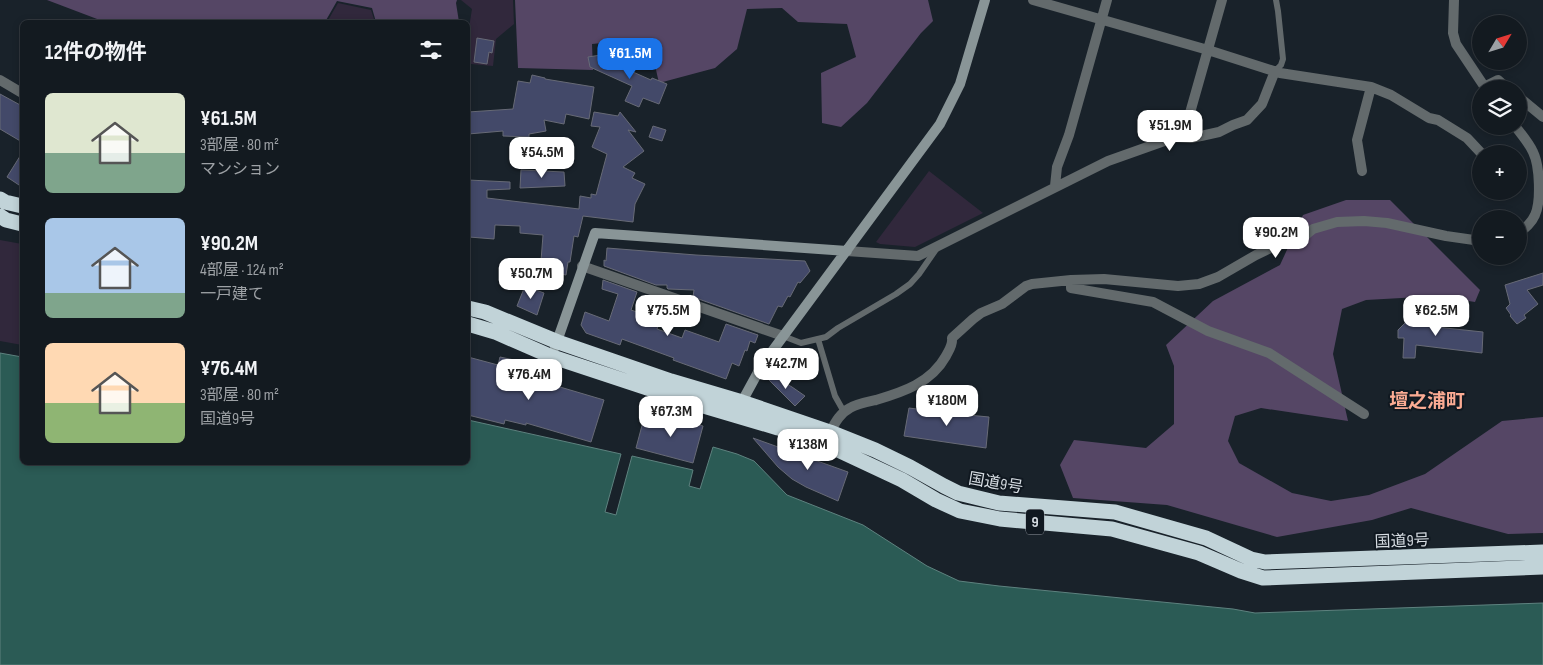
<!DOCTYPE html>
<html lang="ja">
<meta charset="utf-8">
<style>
:root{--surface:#131a20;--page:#20272d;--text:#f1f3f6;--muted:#9da1a5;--line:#32383e;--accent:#1a73e8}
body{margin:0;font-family:"Sofia Sans Condensed","Noto Sans JP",sans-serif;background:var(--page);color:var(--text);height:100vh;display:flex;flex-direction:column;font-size:19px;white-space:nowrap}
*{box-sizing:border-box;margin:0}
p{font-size:16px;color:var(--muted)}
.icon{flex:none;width:28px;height:28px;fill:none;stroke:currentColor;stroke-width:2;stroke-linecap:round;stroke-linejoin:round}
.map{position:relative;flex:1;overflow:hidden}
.details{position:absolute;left:20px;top:20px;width:450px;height:445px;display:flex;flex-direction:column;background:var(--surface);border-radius:8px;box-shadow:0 2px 8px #0003,0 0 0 1px var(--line)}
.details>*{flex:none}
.needle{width:32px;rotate:52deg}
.fabs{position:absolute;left:1472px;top:15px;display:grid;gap:10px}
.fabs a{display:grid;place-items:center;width:55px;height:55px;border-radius:50%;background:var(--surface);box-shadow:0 2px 8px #0003,0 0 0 1px var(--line);font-size:25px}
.price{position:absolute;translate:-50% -42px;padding:0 11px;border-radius:10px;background:#fff;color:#222;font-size:16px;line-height:32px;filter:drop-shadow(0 1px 2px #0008)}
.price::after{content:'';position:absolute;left:50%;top:30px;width:15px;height:11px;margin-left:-8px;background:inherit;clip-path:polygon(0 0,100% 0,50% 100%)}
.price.on{background:var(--accent);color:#fff}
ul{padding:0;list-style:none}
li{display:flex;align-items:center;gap:15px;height:125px;padding:0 25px}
li span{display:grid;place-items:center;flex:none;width:140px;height:100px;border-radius:8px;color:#555}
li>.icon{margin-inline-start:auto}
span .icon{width:60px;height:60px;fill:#fffc;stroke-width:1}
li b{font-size:21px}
h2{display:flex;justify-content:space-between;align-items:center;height:60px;padding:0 25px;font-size:21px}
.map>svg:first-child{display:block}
</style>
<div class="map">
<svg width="1543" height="665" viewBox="0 0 1543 665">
<rect width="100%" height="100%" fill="#19222a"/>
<!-- green -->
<path fill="#31283c" d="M461 0H513L514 24 496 39 493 66 471 64 468 70V34L472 9Z
M338 3 371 10 375 22H327Z
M929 171 983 213 915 247 880 244 876 242Z
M0 240 22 244V345L0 341Z"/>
<!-- forest -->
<path fill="#554665" d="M47 0H457L456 3 459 22H376L372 8 337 1 325 22H105Z
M515 0H928L933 21 921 33 867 103 841 127 822 123 821 73 856 57 847 24 798 22 782 8 747 9 737 49 715 68 659 83 654 61 612 42 592 44 593 70 518 68Z
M1346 200H1390L1480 290 1475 302 1437 296 1366 300 1342 309 1333 354 1348 421 1261 408 1235 416 1228 441 1239 463 1292 493 1331 501 1369 495 1425 474 1502 421 1543 417V533L1508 534 1411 508 1372 520 1277 537 1167 505 1073 498 1060 465 1074 440 1146 448 1174 424V366L1166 345 1213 301 1280 265 1303 215Z"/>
<!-- water -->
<path fill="#2b5b55" stroke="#5e827f" d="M0 353 22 357V462H468V420L621 454 605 512 616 515 632 456 693 470 689 486 700 489 713 447 737 454 754 461 787 495 863 525 927 566 959 581 999 586 1233 609 1255 613 1543 603V665H0Z"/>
<!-- building -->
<path fill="#434969" stroke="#676a76" d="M477 38 494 41 492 53 489 52 487 64 474 62Z
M607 54V56L613 55 615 64 651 80 652 78 667 84 659 104 643 98 639 107 625 101 632 86 590 67 588 57Z
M532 75 545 78V79L594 87 589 119 566 114 564 124 544 120 546 131 529 134V137L503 136V131L468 134V112L513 109 518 81 530 83Z
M0 94 22 106V142L0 129Z
M594 112 618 116 620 112 636 132 628 130 644 151 623 167 635 173 632 178 645 184 635 204 633 222 583 216 578 237 574 236 570 262H568L566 275 550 272 552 262 541 261 543 235 520 233V226L495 225 494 239 469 237 470 229H468V180L510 182V189L487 190V198L579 209 580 196 591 198V194L596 195 607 154 592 147 600 127 591 126Z
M653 126 666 130 662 141 649 137Z
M22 153V187L7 177Z
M521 170 564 172 565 186 520 188Z
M607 248 696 255 805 261 810 271 800 283 798 282 790 297 788 296 782 307 778 306 769 324 693 297 694 290 668 289 667 288V285H656L604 266V260L606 261Z
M1543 273V285L1527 290 1538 304 1524 315 1526 318 1517 324 1510 316 1511 315 1506 308 1510 304 1505 285Z
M603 280 637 292 631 310 660 320 657 329 682 338 685 330 719 342 726 324 758 335 755 343 750 341 747 351 745 350 739 366 732 363 726 379 673 360 674 358 622 339 620 345 586 333 581 325 585 312 609 321 618 294 602 289Z
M525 286 544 293 537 315 517 306Z
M1406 308 1418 309 1417 325 1483 332 1482 353 1416 345 1415 358H1403L1404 338H1398V330L1405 323Z
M468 357 498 365 500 357 519 361 515 376 543 382 604 400 591 442 526 423V425L505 420 504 424 468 415Z
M766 372 792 387 805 396 795 406 764 375Z
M926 404 947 408V413L989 417 986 448 904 436 909 408 925 410Z
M668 416 703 426 693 463 636 448 644 418 667 424Z
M753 438 848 472 838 501 806 487 792 479 778 467Z"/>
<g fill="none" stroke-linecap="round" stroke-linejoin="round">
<!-- lane -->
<path stroke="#636a6c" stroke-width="6" d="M1275 71 1281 65 1283 59 1278 11 1276 0
M783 336 801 343 826 337 838 328 896 294 910 284 919 274 937 248
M818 339 835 396 844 412"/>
<!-- street -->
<path stroke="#636a6c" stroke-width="10" d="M1033 0 1208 50 1280 73 1371 87 1391 95 1429 118 1438 120 1467 138 1482 154
M1454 0 1453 33 1456 44 1486 89
M0 80 22 93
M1484 87 1498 80 1508 89
M1519 97 1543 117
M1515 126C1522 135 1529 143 1533 152 1540 166 1541 202 1535 215 1532 222 1525 229 1519 232
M1176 137 1190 138 1201 136 1219 132 1233 125 1247 120 1262 104 1275 71
M1362 171 1357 140 1371 87
M1055 186 1057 167 1069 135 1107 0
M847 251 918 256 1108 161 1184 134 1222 0
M582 266 783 336
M1071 280V288L1153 302 1208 331 1269 353 1364 414
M830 432C835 423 840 413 850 408 857 404 867 402 876 400 903 392 931 383 946 356 949 350 953 345 952 338L973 319 981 313 1002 304 1026 286 1032 284 1071 280 1104 279 1178 286 1199 284 1218 277 1256 255 1281 243 1307 234 1313 229 1337 222 1364 221 1387 223 1446 236 1474 240H1481"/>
<!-- secondary -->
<path stroke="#899597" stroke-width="10" d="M555 347 595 233 847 251
M739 407 762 365 940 124 960 84 985 0"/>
<!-- highway -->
<path stroke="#c1d3d8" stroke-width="15" d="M0 199 5 202 22 206
M0 216 6 220 22 224
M468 308 485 312 558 342 671 381 742 402 830 432 875 450 910 467 944 486 958 493 999 503 1115 512 1206 538 1251 559 1265 562 1543 552
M468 324 495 332 550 356 680 399 778 428 823 443 902 480 936 500 960 511 1000 519 1112 529 1199 553 1241 571 1263 578 1543 567"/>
</g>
<g text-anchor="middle" stroke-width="4" stroke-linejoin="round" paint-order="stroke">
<!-- shield labels -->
<rect fill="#101820" stroke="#9ba1a8" stroke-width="1" x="1026" y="509.5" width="18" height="25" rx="4"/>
<g font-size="15" font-weight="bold" fill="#d6dce2">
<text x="1035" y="527">9</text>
</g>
<!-- street labels -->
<g font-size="16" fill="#d6dce2" stroke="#101820">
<text transform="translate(996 482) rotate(10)" y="6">国道9号</text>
<text transform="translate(1402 540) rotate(-2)" y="6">国道9号</text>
</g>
<!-- quarter labels -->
<g font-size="19" font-weight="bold" fill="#fbab93" stroke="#101820">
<text x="1427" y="407">壇之浦町</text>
</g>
</g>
</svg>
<div class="fabs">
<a><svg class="needle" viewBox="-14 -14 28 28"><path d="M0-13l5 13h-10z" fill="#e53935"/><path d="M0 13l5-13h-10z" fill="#9da1a5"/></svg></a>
<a><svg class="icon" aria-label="layers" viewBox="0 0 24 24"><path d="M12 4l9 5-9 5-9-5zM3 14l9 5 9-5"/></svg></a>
<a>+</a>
<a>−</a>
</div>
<b class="price on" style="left:630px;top:80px">¥61.5M</b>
<b class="price" style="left:1170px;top:152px">¥51.9M</b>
<b class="price" style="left:542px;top:179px">¥54.5M</b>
<b class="price" style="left:1276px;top:259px">¥90.2M</b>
<b class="price" style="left:531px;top:300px">¥50.7M</b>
<b class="price" style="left:668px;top:337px">¥75.5M</b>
<b class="price" style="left:1436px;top:337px">¥62.5M</b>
<b class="price" style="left:786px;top:390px">¥42.7M</b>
<b class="price" style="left:529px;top:401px">¥76.4M</b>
<b class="price" style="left:947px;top:427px">¥180M</b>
<b class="price" style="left:671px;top:438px">¥67.3M</b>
<b class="price" style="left:808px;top:471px">¥138M</b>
<section class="details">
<h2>12件の物件<svg class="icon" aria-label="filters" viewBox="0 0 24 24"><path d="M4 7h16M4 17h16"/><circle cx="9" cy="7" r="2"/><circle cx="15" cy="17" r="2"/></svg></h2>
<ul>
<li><span style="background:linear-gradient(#dfe7d0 60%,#7fa58c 0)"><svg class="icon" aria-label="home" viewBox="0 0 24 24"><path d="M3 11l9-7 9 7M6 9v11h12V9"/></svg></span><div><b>¥61.5M</b><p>3部屋 · 80 m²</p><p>マンション</p></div></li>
<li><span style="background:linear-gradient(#a9c7e8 75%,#7fa58c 0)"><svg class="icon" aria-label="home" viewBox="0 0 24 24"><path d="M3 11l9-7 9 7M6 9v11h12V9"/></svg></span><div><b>¥90.2M</b><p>4部屋 · 124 m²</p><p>一戸建て</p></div></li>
<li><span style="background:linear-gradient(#ffd9b3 60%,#8fb573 0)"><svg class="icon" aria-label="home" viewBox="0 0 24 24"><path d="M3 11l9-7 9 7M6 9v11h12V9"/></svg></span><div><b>¥76.4M</b><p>3部屋 · 80 m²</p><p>国道9号</p></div></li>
</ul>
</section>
</div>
